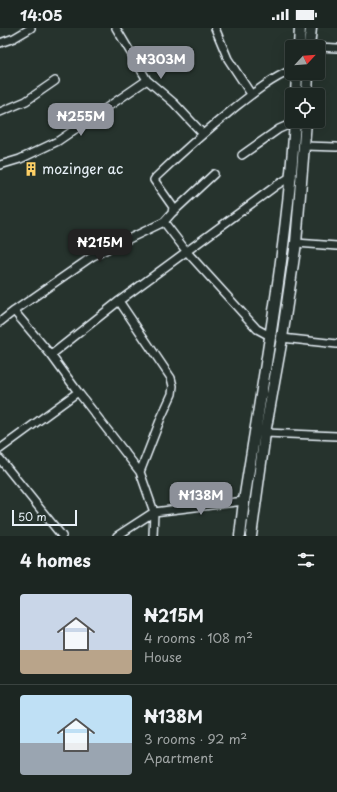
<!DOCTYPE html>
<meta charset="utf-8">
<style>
:root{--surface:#1c2622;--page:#252e2a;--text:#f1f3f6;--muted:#a0a5a5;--line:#3a4340;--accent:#8c9099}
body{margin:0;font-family:"Playpen Sans",sans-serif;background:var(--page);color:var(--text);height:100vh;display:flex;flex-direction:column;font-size:15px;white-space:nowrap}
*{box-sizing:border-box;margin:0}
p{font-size:13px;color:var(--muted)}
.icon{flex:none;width:22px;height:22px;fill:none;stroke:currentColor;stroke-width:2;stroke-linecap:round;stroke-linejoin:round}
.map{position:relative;height:508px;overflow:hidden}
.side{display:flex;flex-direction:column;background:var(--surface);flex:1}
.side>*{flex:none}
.needle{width:26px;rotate:64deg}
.buttons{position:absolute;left:285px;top:12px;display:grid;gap:8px}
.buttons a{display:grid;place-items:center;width:40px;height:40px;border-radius:4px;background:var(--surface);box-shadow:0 4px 16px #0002,0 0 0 1px var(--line);font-size:20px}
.scale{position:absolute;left:12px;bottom:10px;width:65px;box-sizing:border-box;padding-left:4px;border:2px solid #e8f1f8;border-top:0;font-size:11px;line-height:14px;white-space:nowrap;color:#e8f1f8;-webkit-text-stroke:3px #26332d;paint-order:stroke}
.price{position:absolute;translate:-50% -34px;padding:0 9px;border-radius:8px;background:var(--accent);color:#fff;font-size:13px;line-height:26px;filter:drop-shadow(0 1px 2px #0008)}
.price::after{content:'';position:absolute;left:50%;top:24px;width:12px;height:9px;margin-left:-6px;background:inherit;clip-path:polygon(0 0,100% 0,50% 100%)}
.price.current{background:#222;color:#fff}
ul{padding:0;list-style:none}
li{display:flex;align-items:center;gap:12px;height:100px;padding:0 20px}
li+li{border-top:1px solid var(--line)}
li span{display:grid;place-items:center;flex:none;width:112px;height:80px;border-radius:4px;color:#555}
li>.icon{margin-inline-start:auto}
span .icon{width:48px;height:48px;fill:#fffc;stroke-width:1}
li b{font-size:17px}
h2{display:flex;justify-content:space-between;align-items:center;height:48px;padding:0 20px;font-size:17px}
.status{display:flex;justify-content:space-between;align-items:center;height:28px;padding:0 20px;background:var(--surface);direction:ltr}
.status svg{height:11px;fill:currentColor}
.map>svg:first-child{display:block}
</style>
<div class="status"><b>14:05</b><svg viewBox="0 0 49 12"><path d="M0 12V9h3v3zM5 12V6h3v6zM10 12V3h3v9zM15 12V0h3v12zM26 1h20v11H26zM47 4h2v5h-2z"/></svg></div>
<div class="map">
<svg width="337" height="508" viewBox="0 0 337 508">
<rect width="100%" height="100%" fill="#26332d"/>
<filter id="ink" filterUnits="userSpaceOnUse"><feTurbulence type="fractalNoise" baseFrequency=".025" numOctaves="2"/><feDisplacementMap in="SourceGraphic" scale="8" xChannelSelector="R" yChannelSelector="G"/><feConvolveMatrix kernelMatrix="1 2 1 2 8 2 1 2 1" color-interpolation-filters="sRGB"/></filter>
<g filter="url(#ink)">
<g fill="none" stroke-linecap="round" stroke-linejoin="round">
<defs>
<path id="street" d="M116 0 147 52 174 75 203 106
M215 0 228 31 251 66
M0 15 14 10 31 0
M318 19 337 20
M0 84 26 73 55 53
M304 118 337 119
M242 127 279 101 295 94
M0 137 20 131 58 113 147 52
M172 185 214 146
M164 194 172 185 173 179 154 152 156 149C181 125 206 103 233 81 251 67 270 51 292 42
M296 215 337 218
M119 273 171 350 173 358 172 366 161 390 140 444
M14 283 93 228 164 194 187 224 257 301 270 308
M0 294 14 283 51 327
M282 310 337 316
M78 364 140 444 154 484 153 508
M265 405 337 408
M0 421 78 364 51 327 119 273 277 157 292 148
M0 431 62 508
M117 508 154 484 244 473"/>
<path id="secondary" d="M299 19 300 0
M309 19 311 0
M296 67 297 45
M307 67 308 45
M240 508 244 473C264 346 287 221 295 93
M251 508 265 405 282 310 296 215 306 93"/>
</defs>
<!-- street casing -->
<use href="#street" stroke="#e8f1f8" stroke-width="10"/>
<!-- secondary casing -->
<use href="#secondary" stroke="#e8f1f8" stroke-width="13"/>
<!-- street -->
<use href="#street" stroke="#26332d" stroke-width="7"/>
<!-- secondary -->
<use href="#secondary" stroke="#26332d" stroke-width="10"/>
</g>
</g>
<!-- icons -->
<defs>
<symbol id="building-bare" viewBox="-9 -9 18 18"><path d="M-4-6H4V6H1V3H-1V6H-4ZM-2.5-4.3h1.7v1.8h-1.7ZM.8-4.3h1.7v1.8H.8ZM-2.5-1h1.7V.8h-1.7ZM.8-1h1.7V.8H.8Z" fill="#ffd166" stroke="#26332d" stroke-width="2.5" paint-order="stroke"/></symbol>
</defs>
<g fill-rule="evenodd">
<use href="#building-bare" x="21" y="131" width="20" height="20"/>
</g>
<g text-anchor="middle" stroke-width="3" stroke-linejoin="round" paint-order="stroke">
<!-- poi labels -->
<g font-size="14" fill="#e8f1f8" stroke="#26332d" text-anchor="start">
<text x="42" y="146">mozinger ac</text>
</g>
</g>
</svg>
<div class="buttons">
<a><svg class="needle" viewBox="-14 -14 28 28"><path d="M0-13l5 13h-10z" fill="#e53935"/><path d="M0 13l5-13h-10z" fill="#a0a5a5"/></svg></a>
<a><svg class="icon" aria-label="locate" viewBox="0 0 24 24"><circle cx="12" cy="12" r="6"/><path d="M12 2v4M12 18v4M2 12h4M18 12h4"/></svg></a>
</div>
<div class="scale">50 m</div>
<b class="price" style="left:161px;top:52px">₦303M</b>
<b class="price" style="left:81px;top:109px">₦255M</b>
<b class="price current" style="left:100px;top:235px">₦215M</b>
<b class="price" style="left:201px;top:488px">₦138M</b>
</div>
<section class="side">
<h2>4 homes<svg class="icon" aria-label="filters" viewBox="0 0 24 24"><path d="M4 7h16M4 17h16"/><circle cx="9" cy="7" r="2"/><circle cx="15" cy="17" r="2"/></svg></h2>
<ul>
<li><span style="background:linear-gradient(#c9d6e8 70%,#b9a48a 0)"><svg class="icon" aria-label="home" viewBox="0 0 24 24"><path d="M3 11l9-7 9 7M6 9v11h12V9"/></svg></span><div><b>₦215M</b><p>4 rooms · 108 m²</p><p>House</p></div></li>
<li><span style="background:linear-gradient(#bfe0f5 60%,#9aa5b1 0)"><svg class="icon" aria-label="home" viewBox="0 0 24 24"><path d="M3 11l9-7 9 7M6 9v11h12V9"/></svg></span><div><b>₦138M</b><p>3 rooms · 92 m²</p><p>Apartment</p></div></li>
</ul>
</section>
